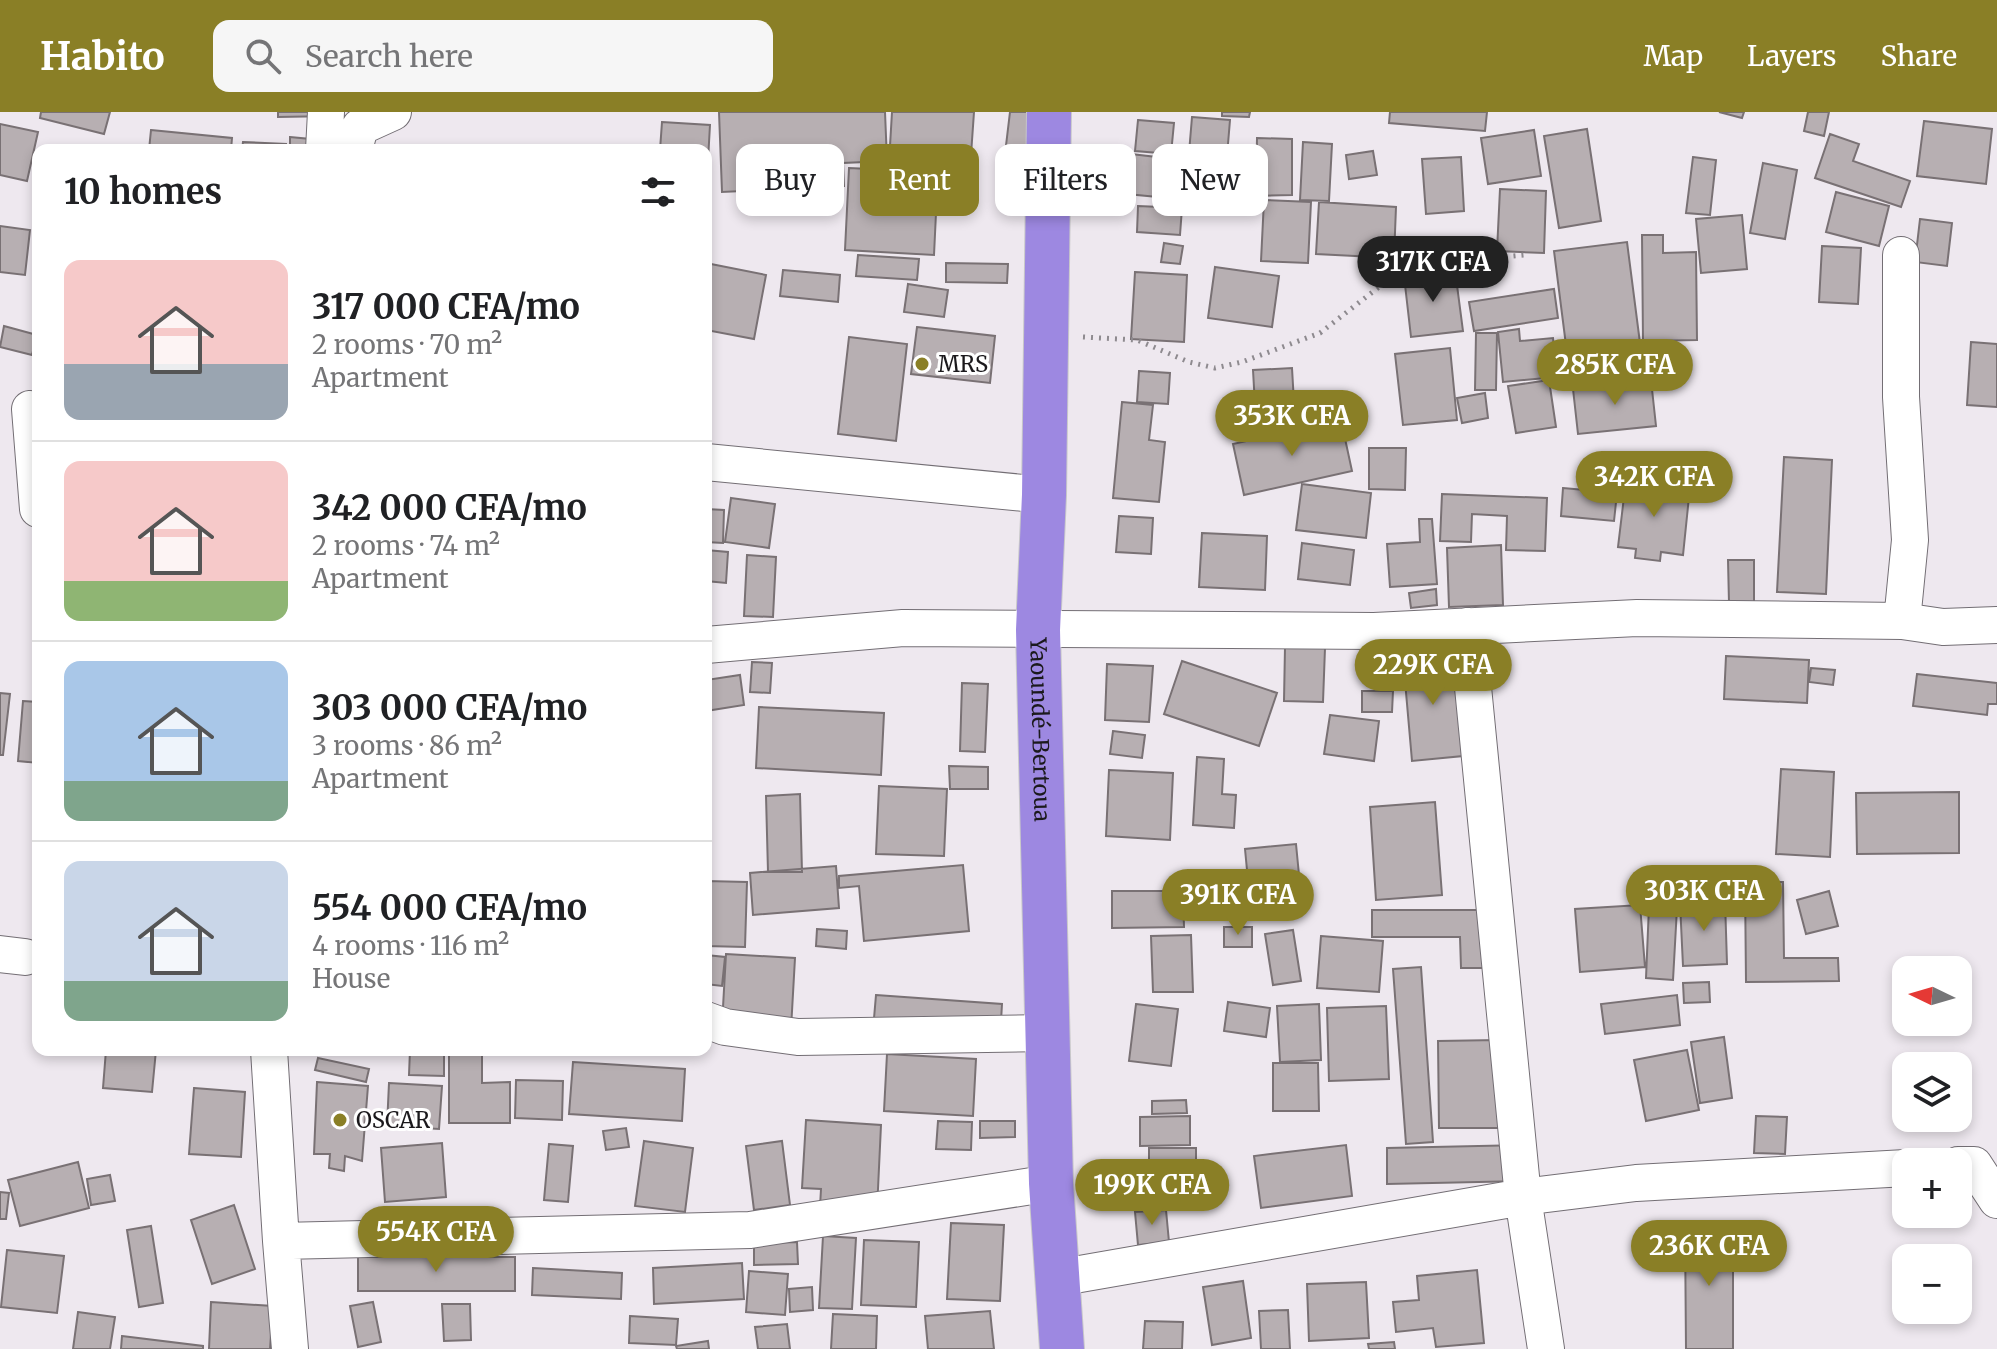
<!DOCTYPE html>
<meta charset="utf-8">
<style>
:root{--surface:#fff;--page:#f6f6f6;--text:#202124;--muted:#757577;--line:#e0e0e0;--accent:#8a7f26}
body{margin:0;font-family:Merriweather,serif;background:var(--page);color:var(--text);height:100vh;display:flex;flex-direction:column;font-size:30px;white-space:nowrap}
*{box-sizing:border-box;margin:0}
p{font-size:26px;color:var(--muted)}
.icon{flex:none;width:44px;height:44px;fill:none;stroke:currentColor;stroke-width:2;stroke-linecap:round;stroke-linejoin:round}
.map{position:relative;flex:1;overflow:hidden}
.side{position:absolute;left:32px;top:32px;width:680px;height:912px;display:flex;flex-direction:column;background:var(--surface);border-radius:16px;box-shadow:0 4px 12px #0003}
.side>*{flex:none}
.guide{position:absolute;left:736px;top:32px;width:760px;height:72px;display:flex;gap:16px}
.needle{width:52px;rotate:275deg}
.buttons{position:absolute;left:1892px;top:844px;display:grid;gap:16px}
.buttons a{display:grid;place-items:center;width:80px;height:80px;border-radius:16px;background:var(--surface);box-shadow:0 4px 12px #0003;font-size:40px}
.price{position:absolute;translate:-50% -68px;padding:0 18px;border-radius:28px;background:var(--accent);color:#fff;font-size:26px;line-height:52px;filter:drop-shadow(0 2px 4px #0008)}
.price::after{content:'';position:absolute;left:50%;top:48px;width:24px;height:18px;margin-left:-12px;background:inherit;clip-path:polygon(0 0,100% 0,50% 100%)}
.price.current{background:#222;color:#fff}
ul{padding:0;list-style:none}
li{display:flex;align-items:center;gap:24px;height:200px;padding:0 32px}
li+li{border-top:2px solid var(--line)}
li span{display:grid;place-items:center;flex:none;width:224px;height:160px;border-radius:16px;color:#555}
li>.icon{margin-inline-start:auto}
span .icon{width:96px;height:96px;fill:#fffc;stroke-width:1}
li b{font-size:34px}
h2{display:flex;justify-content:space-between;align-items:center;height:96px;padding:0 32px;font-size:34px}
.tag{padding:0 28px;border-radius:16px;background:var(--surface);box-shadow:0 4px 12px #0003;font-size:28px;line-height:72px}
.tag.current{background:var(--accent);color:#fff}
header{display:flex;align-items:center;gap:48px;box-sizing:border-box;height:112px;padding:0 40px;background:var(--accent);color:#fff}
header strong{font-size:38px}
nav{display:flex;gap:44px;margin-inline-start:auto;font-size:28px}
.search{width:560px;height:72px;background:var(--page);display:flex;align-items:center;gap:20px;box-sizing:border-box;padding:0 28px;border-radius:16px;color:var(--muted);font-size:30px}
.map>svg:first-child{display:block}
</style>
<header>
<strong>Habito</strong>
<div class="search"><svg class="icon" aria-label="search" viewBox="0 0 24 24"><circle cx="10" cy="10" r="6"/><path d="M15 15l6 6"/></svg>Search here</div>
<nav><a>Map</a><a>Layers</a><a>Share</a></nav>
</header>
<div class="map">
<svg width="1997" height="1237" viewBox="0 0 1997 1237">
<rect width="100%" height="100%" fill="#eee8ef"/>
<!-- building -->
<path fill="#b7afb2" stroke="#797174" stroke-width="2" d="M41 0H110L104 22 40 6Z
M278 0H334V4L278 5Z
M719 0H885L887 49 843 51 844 74 722 80Z
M892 0H974L970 57 889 51Z
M1010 0H1036L1029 70 1002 67Z
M1222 0H1250L1249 5 1222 4Z
M1390 0H1487L1485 19 1389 11Z
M1719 0H1744L1742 6Z
M1808 0H1829L1824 24 1804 19Z
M1192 5 1230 8 1226 56 1188 53Z
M1138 8 1174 11 1171 42 1135 39Z
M1924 9 1992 17 1986 72 1917 64Z
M662 10 710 13 707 66 706 38H660Z
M0 12 38 20 27 69 0 63Z
M1587 17 1601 109 1559 116 1544 24Z
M151 18 232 26 231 38H149Z
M1534 18 1541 64 1488 72 1481 26Z
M1830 22 1859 32 1853 49 1910 69 1901 95 1815 66Z
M290 25 321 28V38H290Z
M1257 26 1292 27V83L1256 84Z
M243 30 286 32V38H242Z
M1303 30 1332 32 1329 89 1300 88Z
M1373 39 1377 63 1349 67 1346 43Z
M1131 42 1182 48 1178 87 1127 82Z
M1461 45 1464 99 1426 102 1422 47Z
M1693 45 1716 48 1710 103 1686 101Z
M1763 51 1797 58 1785 127 1750 121Z
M849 56 890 58 889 78 937 80 934 143 845 138Z
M1500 77 1546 79 1544 141 1497 139Z
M1836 80 1889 94 1879 134 1826 120Z
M1264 88 1311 90 1308 151 1261 149Z
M1319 90 1396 95 1394 146 1316 142Z
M1138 94 1182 96 1180 123 1137 120Z
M1742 103 1747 157 1701 161 1696 107Z
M1920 107 1952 111 1947 154 1915 150Z
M0 114 30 118 25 163 0 160Z
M1642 123H1663V141L1696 140 1697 228 1643 229Z
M1627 130 1640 231 1567 241 1554 139Z
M1164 131 1183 134 1180 152 1161 150Z
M1822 134 1861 136 1858 192 1819 190Z
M858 143 919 147 917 168 856 164Z
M946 151 1008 152 1007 171 946 170Z
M711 152 766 163 754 227 706 218V180Z
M1215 155 1279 164 1272 215 1208 206Z
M783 158 840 163 838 190 780 184Z
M1455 158 1463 219 1411 225 1404 164Z
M1135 160 1187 163 1184 230 1131 227Z
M908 172 948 178 944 205 904 200Z
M1554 177 1558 206 1474 219 1469 190Z
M4 214 37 223 32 243 0 235Z
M917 215 995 224 990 271 911 262Z
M1519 217 1520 229 1553 226 1557 265 1503 270 1498 220Z
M1476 221H1497L1496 278H1475Z
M849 225 907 232 896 329 838 322Z
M1971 230 1997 232V295L1967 293Z
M1450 236 1457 308 1403 313 1395 242Z
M1292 256 1295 308 1256 311 1253 258Z
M1139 259 1170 261 1168 292 1137 290Z
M1549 268 1556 315 1516 321 1508 274Z
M1651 268 1656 314 1578 322 1573 277Z
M1485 281 1488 306 1462 311 1457 286Z
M1122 290 1153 293 1149 328 1165 330 1159 390 1113 386Z
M1341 308 1352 359 1244 383 1233 332Z
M1369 336H1406L1405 378 1369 377Z
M1784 345 1832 348 1826 482 1777 480Z
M1626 368 1690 375 1683 443 1661 440 1660 449 1635 446 1636 437 1618 435Z
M1302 372 1371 381 1366 426 1296 418Z
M1563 376 1617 381 1614 409 1561 404Z
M1442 382 1547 386 1545 439 1506 438 1507 404 1472 402 1471 430 1440 429Z
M731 386 775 392 769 436 725 430Z
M706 397 724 398 723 431 706 430Z
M1119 404 1153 406 1151 442 1116 440Z
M1419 407H1432L1437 472 1390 475 1387 432 1420 430Z
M1202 421 1267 424 1265 478 1199 475Z
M1302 431 1354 438 1350 473 1298 467Z
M1501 433 1503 493 1449 495 1447 436Z
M706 438 728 440 726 471 706 469Z
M747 443 776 445 773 505 744 504Z
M1728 448H1754V490L1729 491Z
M1436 477 1437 493 1411 496 1409 481Z
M1285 535 1325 536 1323 590 1284 589Z
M1453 542 1463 644 1412 649 1403 546Z
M1726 544 1809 548 1807 591 1724 587Z
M1182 549 1277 581 1259 634 1164 602Z
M752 550 772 551 770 581 750 580Z
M1107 552 1153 554 1149 610 1105 608Z
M1811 556 1835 558 1833 573 1809 570Z
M1917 562 1997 571V592H1988L1987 603 1913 594Z
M740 563 744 593 706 599V568Z
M962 571 988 572 985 640 960 639Z
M1362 579H1393L1392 600H1362Z
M0 581 10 582 3 643H0Z
M23 589 38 590V651L18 649Z
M759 595 884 601 881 663 756 656Z
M1330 603 1379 609 1374 649 1324 642Z
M1113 619 1145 623 1142 646 1110 642Z
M1197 645 1224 647 1222 682 1236 683 1234 716 1193 713Z
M949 654 988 655V677H950Z
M1781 657 1834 660 1830 745 1776 742Z
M1109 658 1173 661 1170 728 1106 724Z
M879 674 947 677 944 744 876 742Z
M1959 680V741L1857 742 1856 681Z
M800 682 802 760H768L766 684Z
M1435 690 1442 783 1376 788 1370 695Z
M706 727H711L710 767H706Z
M1296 732 1302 794 1251 800 1245 737Z
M963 753 969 819 864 829 859 774 839 776V764Z
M836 754 839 796 753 803 750 761Z
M706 769 747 770 745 835 706 834Z
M1745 770H1783L1784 846H1838L1839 869 1746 870Z
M1112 779H1183L1184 815 1112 816Z
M1829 779 1838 814 1806 822 1797 788Z
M1725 788 1727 852 1683 854 1680 791Z
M1640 793 1645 855 1580 860 1575 797Z
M1649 794 1677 796 1673 868 1646 866Z
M1372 798H1490V856H1461L1460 825H1372Z
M1224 815H1252V835H1224Z
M817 817 847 819 846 837 816 834Z
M1293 818 1301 869 1273 873 1265 822Z
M1191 823 1193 880H1153L1151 824Z
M1321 824 1383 829 1379 880 1317 876Z
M726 842 795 846 791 917 722 913Z
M706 843 725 845 722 874 706 872Z
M1421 855 1433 1030 1406 1032 1393 857Z
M1709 870 1710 890 1684 891 1683 871Z
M876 883 1002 892 1000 927 873 918Z
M1677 883 1680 913 1605 922 1601 892Z
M1228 890 1270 896 1266 925 1224 919Z
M1136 892 1178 897 1171 954 1129 949Z
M1319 892 1321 948 1280 950 1277 894Z
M1386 894 1389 967 1329 969 1327 896Z
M1724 925 1732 986 1700 991 1691 930Z
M1498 928 1499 1016H1439L1438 929Z
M106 938H156L152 980 103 976Z
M410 938H444V964L409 963Z
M449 938H482V971L510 970V1011H449Z
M1687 938 1699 998 1646 1009 1634 948Z
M887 942 976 947 973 1004 884 999Z
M318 946 369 957 366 970 315 958Z
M573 950 685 957 682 1009 569 1002Z
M1273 951H1318L1319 999H1273Z
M516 968 563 969 562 1008 515 1006Z
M317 970 368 974 362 1049 345 1044 344 1059 329 1056 330 1042H314Z
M389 971 442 974 439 1017 387 1014Z
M194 976 245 980 241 1045 189 1042Z
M1186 988 1187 1001 1152 1002V989Z
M1190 1004V1033L1140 1034V1005Z
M1756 1004 1787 1005 1785 1042 1754 1041Z
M806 1008 881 1013 877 1098 820 1095 821 1077 802 1076Z
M938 1009 972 1010 971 1038 936 1037Z
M980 1009H1015V1025L980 1026Z
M626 1016 629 1035 606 1038 603 1019Z
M644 1029 693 1036 685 1100 635 1094Z
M782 1029 790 1093 754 1098 746 1034Z
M442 1031 446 1085 385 1090 381 1036Z
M549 1032 573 1034 568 1090 544 1088Z
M1346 1033 1352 1084 1261 1096 1254 1044Z
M1524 1033V1069L1387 1072V1036Z
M1149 1036H1196V1092H1149Z
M78 1050 89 1096 20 1114 8 1068Z
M110 1063 115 1089 91 1093 87 1067Z
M0 1080 9 1081 6 1107H0Z
M234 1093 255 1157 212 1172 191 1108Z
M1166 1098 1169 1130 1138 1133 1135 1100Z
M951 1111 1004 1113 1000 1189 947 1187Z
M151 1114 163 1191 139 1195 127 1118Z
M1685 1115H1733V1237H1686Z
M823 1124 856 1126 852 1197 819 1196Z
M864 1128 919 1130 916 1195 861 1193Z
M797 1130 798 1152 754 1153V1131Z
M7 1138 64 1144 57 1201 1 1195Z
M358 1145H515V1179H358Z
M742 1151 744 1187 654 1192 653 1156Z
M533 1156 622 1161 621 1187 532 1183Z
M1477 1158 1484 1231 1436 1235 1433 1216 1396 1220 1393 1190 1419 1188 1417 1164Z
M749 1159 788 1162 785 1203 746 1200Z
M1243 1169 1251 1226 1212 1233 1203 1175Z
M1366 1170 1369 1226 1309 1229 1307 1172Z
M812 1175 813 1198 790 1200 789 1177Z
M211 1190 273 1194 270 1237H209Z
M373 1190 381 1230 358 1235 350 1194Z
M442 1192H470L471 1228 444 1229Z
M1288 1198 1290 1237H1261L1259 1199Z
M990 1199 994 1237H928L925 1204Z
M78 1200 115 1205 110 1237H73Z
M833 1202 877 1204 876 1237H831Z
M630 1204 678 1207 676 1233 629 1231Z
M1145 1209 1183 1210 1182 1237H1143Z
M787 1212 790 1237H758L755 1215Z
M122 1224 203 1234V1237H121Z
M708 1229 709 1237H677L676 1234Z
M1394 1230 1395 1237H1369L1368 1232Z"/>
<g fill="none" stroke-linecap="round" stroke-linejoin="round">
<defs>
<path id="minor" d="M324 38 326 0
M354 38 360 15 393 0
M1901 143V285L1910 428 1902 509
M30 297 38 397
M706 350 1044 383
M1467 514 1523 1085 1546 1237
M706 533 903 516 1374 519 1637 506 1902 509 1943 515 1997 513
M0 842 25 845
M706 908 725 915 798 925 1046 921
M269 938 281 1129
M1958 1053H1974L1997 1088
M1057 1166 1523 1085 1636 1071 1906 1056
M290 1237 281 1129 750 1118 1051 1071"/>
<g id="highway">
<path id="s1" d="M1049 0 1044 383 1038 518 1051 1071 1062 1237"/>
</g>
</defs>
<!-- minor casing -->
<use href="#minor" stroke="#736e74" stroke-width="38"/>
<!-- highway casing -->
<use href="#highway" stroke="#c8c8c9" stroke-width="46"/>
<!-- path -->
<path stroke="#8e8a8f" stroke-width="5" stroke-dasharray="2 6" stroke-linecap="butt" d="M1083 225 1137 228 1189 250 1215 256 1242 250 1320 221 1397 161 1420 153 1524 143"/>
<!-- minor -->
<use href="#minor" stroke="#fff" stroke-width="36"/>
<!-- highway -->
<use href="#highway" stroke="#9d88e1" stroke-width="44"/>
</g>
<!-- markers -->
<g fill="#8a7f26" stroke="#fff" stroke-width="3">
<circle cx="922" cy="252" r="8"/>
<circle cx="340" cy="1008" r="8"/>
</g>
<g text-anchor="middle" stroke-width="6" stroke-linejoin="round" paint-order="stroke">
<!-- poi labels -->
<g font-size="22" fill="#1b191c" stroke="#fff" text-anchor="start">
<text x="938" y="260">MRS</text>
<text x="356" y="1016">OSCAR</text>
</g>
<!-- street labels -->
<g font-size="22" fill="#1b191c" stroke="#fff">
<text dy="8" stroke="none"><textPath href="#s1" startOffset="618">Yaoundé-Bertoua</textPath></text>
</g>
</g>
</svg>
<div class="buttons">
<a><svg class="needle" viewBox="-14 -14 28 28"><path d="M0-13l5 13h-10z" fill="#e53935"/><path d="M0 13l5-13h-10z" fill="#757577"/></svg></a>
<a><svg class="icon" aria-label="layers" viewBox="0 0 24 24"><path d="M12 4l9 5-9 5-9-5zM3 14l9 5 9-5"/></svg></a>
<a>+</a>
<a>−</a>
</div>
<b class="price current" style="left:1433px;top:192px">317K CFA</b>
<b class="price" style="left:1615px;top:295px">285K CFA</b>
<b class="price" style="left:1292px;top:346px">353K CFA</b>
<b class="price" style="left:1654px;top:407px">342K CFA</b>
<b class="price" style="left:1433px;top:595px">229K CFA</b>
<b class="price" style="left:1704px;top:821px">303K CFA</b>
<b class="price" style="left:1238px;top:825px">391K CFA</b>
<b class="price" style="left:1152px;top:1115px">199K CFA</b>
<b class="price" style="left:436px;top:1162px">554K CFA</b>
<b class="price" style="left:1709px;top:1176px">236K CFA</b>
<div class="guide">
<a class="tag">Buy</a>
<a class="tag current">Rent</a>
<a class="tag">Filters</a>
<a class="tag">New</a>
</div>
<section class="side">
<h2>10 homes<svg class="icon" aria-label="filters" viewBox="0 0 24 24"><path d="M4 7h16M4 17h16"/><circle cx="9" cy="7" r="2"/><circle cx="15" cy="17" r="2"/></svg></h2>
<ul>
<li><span style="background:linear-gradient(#f6c9c9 65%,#9aa5b1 0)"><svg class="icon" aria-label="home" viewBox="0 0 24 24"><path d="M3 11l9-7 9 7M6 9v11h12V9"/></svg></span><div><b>317 000 CFA/mo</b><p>2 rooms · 70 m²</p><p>Apartment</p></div></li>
<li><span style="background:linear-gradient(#f6c9c9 75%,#8fb573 0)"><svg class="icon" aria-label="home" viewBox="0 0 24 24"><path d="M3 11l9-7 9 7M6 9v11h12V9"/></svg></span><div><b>342 000 CFA/mo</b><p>2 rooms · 74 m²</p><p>Apartment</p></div></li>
<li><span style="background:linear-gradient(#a9c7e8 75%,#7fa58c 0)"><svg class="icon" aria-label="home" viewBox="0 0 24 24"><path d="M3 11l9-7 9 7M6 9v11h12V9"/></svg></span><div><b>303 000 CFA/mo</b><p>3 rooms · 86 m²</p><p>Apartment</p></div></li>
<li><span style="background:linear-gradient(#c9d6e8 75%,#7fa58c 0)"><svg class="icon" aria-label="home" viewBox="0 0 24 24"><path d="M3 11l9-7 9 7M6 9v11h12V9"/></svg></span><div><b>554 000 CFA/mo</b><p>4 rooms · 116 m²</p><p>House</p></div></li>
</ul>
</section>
</div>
